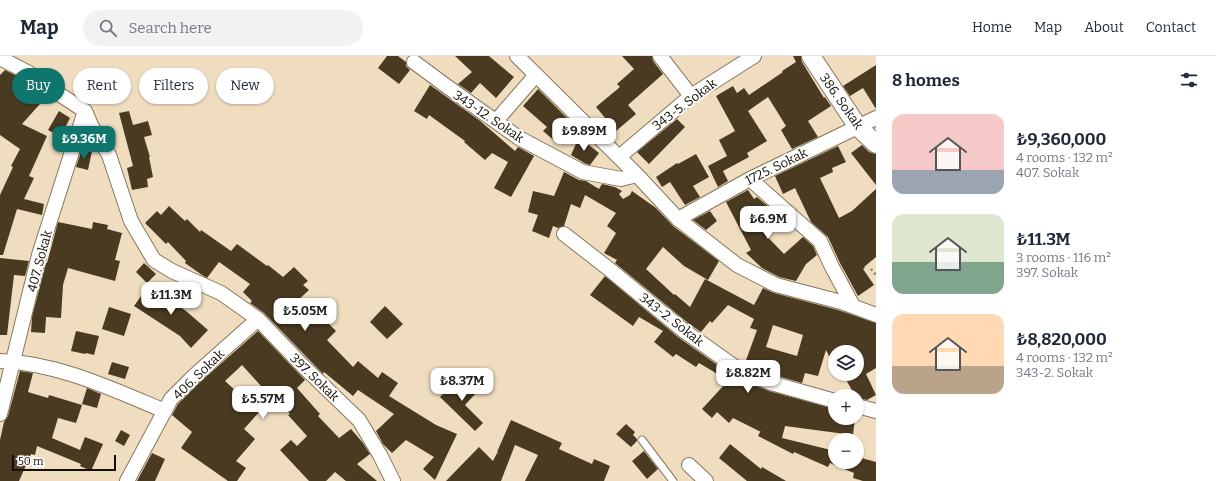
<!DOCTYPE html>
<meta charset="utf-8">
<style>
:root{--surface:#fff;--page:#f2f2f3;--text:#1f2937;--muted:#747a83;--line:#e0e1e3;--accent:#0f766e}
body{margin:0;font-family:Bitter,serif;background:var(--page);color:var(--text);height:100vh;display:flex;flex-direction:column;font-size:15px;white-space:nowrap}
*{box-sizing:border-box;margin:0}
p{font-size:13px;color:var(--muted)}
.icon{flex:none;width:22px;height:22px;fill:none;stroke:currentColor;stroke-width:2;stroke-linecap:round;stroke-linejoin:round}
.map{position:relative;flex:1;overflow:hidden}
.sheet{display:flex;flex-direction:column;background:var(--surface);width:340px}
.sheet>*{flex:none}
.top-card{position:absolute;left:12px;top:12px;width:380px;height:36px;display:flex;gap:8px}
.controls{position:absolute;left:828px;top:289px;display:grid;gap:8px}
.controls a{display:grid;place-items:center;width:36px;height:36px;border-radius:50%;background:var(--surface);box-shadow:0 1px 3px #0004;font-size:20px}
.scale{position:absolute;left:12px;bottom:10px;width:104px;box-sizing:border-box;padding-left:4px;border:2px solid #140d04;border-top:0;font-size:11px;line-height:14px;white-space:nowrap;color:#140d04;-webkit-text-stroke:3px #fff;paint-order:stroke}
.price{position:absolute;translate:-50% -34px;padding:0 9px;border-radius:8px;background:#fff;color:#222;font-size:13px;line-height:26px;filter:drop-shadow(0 1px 2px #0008)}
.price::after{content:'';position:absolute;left:50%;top:24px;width:12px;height:9px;margin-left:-6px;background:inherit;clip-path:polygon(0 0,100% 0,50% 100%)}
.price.active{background:var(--accent);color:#fff}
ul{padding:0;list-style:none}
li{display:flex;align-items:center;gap:12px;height:100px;padding:0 16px}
li span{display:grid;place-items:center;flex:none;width:112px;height:80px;border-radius:12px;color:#555}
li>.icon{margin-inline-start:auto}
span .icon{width:48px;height:48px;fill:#fffc;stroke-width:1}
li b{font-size:17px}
h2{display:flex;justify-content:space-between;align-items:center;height:48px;padding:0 16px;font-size:17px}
.tag{padding:0 14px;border-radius:18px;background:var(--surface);box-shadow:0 1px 3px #0004;font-size:14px;line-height:36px}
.tag.active{background:var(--accent);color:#fff}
header{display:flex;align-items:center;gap:24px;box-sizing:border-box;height:56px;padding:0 20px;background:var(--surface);border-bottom:1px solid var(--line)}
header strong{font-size:19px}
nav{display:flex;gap:22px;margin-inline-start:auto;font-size:14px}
.search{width:280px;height:36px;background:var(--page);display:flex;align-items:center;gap:10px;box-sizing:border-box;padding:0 14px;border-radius:22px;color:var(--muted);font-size:15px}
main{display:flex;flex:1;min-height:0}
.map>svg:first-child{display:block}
</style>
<header>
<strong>Map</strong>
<div class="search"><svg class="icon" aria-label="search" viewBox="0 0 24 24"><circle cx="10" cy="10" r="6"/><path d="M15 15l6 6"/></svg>Search here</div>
<nav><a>Home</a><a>Map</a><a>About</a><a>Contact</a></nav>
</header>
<main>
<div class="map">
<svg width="876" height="425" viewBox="0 0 876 425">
<rect width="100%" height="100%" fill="#f0ddc0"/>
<!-- building -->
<path fill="#493a21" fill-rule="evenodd" d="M387 0H398L406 6V10L410 14 399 28 378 12Z
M455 0H489L514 21 496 42 480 27 471 37 458 28 472 16Z
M622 0H652L653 5 663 18 628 49 636 58 616 75 596 51 620 31 617 28 634 13Z
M793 0H801L802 6 824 42 825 41 831 50 808 65 818 81 792 93 781 74 786 70 768 41 748 55 767 85 747 97 749 101 723 115 728 125 718 131 708 110 727 100 719 84 735 75 716 40 733 30 737 37 744 32 749 39 783 16 782 15 796 6Z
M876 9V53L863 32 850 40 843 30Z
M5 14 23 23 28 28 23 32 40 48 22 68 47 80 29 120 34 122 24 143 44 148 42 159 17 153 3 199H0V139L13 111 11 110 20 93 0 79V19Z
M430 29 479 64 515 95 518 91 534 100 511 141 494 132 508 106 492 97 485 104 464 86 465 85 429 59 427 63 414 55Z
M538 33 573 68 557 87 543 75 547 71 523 50Z
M59 55 70 62 66 70 70 73 67 84 48 74Z
M129 55 133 69 148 65 152 79 144 81 150 101H149L153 121 147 123 148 131 132 134 127 112 133 110 119 57Z
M677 63 685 71 649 108 637 96Z
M579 81 599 97 590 109 586 108 571 99Z
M862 89 869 96 876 98V129L851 97Z
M838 90 846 106 832 112 833 116 820 122 839 162 852 155 876 133V201L864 211 865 212 863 213 874 229 858 240 840 207 828 181 811 166 795 132 783 138 775 120Z
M82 93 92 95 88 114 76 111Z
M696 98 709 121 693 130 700 141 685 149 670 126 662 131 656 121 677 107 678 108Z
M564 116 579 124 586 125 599 133 602 128 615 131 622 135 619 138 623 143 630 139 632 135 656 152 673 170 719 205 708 224 684 210 663 191 646 213 674 239 675 238 690 251 705 223 754 249 763 232 774 237 838 254 876 267V312L866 318 876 339 867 344 857 342V340H855L843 318H857V296H835V312L826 294 818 320 805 317 802 327 774 319 745 307 757 274 750 272 754 263 728 249 712 267 710 265 701 276 688 267 615 207 617 204 604 197 616 177 607 170 616 157 585 139 580 152 571 148 564 170 558 172 553 170 549 182 532 175 538 159 528 156 533 135 554 140ZM773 269 803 279 797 300 766 291Z
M748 134 754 143 757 141 770 152 768 155 771 157 757 170 784 198 803 181 813 190 817 199 806 208 796 225 779 221 762 212 746 197 751 194 726 146Z
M169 150 185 165 187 163 200 176 201 174 231 195 237 188 267 210 268 209 283 221 294 211 308 225 303 229 309 234 294 248 310 264 318 257 336 275 327 284 353 311 358 305 378 322 382 316 398 327 389 340 436 369 457 378 435 424 423 413 434 401 406 384 392 397 383 388 376 375 394 358 358 334 353 340 324 316 323 318 264 257 250 247 252 245 243 236 250 228 219 206 207 222 202 219 185 207 186 205 168 186 166 188 145 167 157 155 161 159Z
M710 155 717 165 706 174 693 164Z
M58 166 92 173 93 166 108 169 107 173 122 177 115 204 120 205 115 225 68 212 63 229 61 262 46 261 45 277 31 276 32 261 46 207H47Z
M0 202 29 205 25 220 14 219 7 279H0Z
M144 207 156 218 147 227 136 216Z
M605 220 678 281 733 320 769 335 835 353V362H855L853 379 785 370 782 382 835 395V406H857L858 401 876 406V425H863L853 422 854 417 830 407 828 411 794 396 793 398 758 380 760 376H761L733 362 729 367 717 356 712 362 702 353 725 328 723 327 726 323 699 307 696 311 676 298 673 301 654 286 663 275 639 261 633 270 590 239Z
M149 229 186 255 208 274 191 292 180 280 134 250Z
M385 250 403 268 387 283 370 266Z
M109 251 131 258 124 280 102 273Z
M76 275 99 280 94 299 86 297 85 298 71 295Z
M258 275 305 324 297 332 320 358 318 360 339 382 351 373 363 387 370 398 357 408 377 425H346L335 416 326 425H309L280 394 291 384 297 390 307 380 288 359 290 358 273 340 272 342 242 309 225 325 259 356 244 373 255 383 236 405 246 412 237 425H228L181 392 192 376 172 359 178 348 200 326Z
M112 306 129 311 125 323 108 318Z
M20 315 33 317 28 336 48 342 49 339 82 349 76 367 58 362 52 382 80 394 85 381 103 388 91 415 80 410 81 408 37 390 35 399 31 398 19 425H0V384L4 366 8 360Z
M461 320 477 336 465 349 483 367 475 375 440 341Z
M87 332 101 338 97 352 82 348Z
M511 364 562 387 559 393 592 408 594 403 610 410 604 425H525L538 399 515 389 501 425H446L479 391 493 405 497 397 499 398 497 396Z
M626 368 635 376 633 379 637 383V385L631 391 616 378Z
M121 374 130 379 124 390 115 385Z
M730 388 761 413 762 411 786 425H747L719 402Z
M644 395 658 413 647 423 632 405Z
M152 397 165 403 155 425H137Z"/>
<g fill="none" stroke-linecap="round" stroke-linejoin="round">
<defs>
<path id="service" d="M642 384 673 425"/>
<path id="minor" d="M517 0 637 119 678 163 737 209 776 229 841 246 876 259
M660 0 691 40
M0 2 29 17 56 36 85 55 91 69 109 99 131 165 154 204 172 215 221 237 248 256 258 263 303 310 359 364 380 399 393 425
M414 6 445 29 519 82 583 116 621 123 637 119
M496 65 536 19
M619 101 691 40 754 0
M750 123 820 185 832 211 853 250
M678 163 750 123 876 62
M564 178 609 213 683 274 738 313 771 327 835 345
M0 305C58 307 112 333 165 355
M857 350 876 355
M0 358 39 199 85 55
M689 409 706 425
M127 425 171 343 194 320 258 263"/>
<path id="tertiary" d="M811 0 858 71 876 88"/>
</defs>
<!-- service casing -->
<use href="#service" stroke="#87765c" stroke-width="9"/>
<!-- minor casing -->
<use href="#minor" stroke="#87765c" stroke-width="16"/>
<!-- tertiary casing -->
<use href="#tertiary" stroke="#87765c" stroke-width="20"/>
<!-- path -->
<path stroke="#897c68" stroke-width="2.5" stroke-dasharray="2 3" stroke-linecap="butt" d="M871 213 876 219"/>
<!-- service -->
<use href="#service" stroke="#fff" stroke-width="7"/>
<!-- minor -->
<use href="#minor" stroke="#fff" stroke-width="14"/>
<!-- tertiary -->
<use href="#tertiary" stroke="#fff" stroke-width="18"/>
</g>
<g text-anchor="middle" stroke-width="4" stroke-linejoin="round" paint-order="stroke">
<!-- street labels -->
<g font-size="13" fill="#140d04" stroke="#fff">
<text transform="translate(842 45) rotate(55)" y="5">386. Sokak</text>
<text transform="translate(684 48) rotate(-37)" y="5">343-5. Sokak</text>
<text transform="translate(489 60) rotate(34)" y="5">343-12. Sokak</text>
<text transform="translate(776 110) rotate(-26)" y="5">1725. Sokak</text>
<text transform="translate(39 205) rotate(-75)" y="5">407. Sokak</text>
<text transform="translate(672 263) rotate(38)" y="5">343-2. Sokak</text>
<text transform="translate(198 318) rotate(-44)" y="5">406. Sokak</text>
<text transform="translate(315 321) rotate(44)" y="5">397. Sokak</text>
</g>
</g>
</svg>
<div class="controls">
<a><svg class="icon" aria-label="layers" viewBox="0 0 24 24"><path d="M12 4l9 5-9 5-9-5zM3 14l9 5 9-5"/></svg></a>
<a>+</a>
<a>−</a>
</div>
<div class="scale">50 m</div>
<b class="price" style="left:584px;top:96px">₺9.89M</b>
<b class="price active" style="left:84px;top:104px">₺9.36M</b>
<b class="price" style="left:768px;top:184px">₺6.9M</b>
<b class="price" style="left:171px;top:260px">₺11.3M</b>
<b class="price" style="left:305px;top:276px">₺5.05M</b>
<b class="price" style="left:748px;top:338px">₺8.82M</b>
<b class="price" style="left:462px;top:346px">₺8.37M</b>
<b class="price" style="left:263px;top:364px">₺5.57M</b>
<div class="top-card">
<a class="tag active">Buy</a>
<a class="tag">Rent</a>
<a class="tag">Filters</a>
<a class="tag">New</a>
</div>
</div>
<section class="sheet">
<h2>8 homes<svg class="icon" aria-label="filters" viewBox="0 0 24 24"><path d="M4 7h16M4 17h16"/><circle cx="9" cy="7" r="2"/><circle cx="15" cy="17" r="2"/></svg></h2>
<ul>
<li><span style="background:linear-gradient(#f6c9c9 70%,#9aa5b1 0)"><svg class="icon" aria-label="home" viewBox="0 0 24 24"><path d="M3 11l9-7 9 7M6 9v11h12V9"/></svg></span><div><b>₺9,360,000</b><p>4 rooms · 132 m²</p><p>407. Sokak</p></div></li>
<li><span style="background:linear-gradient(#dfe7d0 60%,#7fa58c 0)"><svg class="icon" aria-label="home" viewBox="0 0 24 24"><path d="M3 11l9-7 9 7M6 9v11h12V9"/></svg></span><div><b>₺11.3M</b><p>3 rooms · 116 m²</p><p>397. Sokak</p></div></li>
<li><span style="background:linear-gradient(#ffd9b3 65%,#b9a48a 0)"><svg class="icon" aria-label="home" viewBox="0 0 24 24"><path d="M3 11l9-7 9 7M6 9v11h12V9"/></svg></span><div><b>₺8,820,000</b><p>4 rooms · 132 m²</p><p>343-2. Sokak</p></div></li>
</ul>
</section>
</main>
